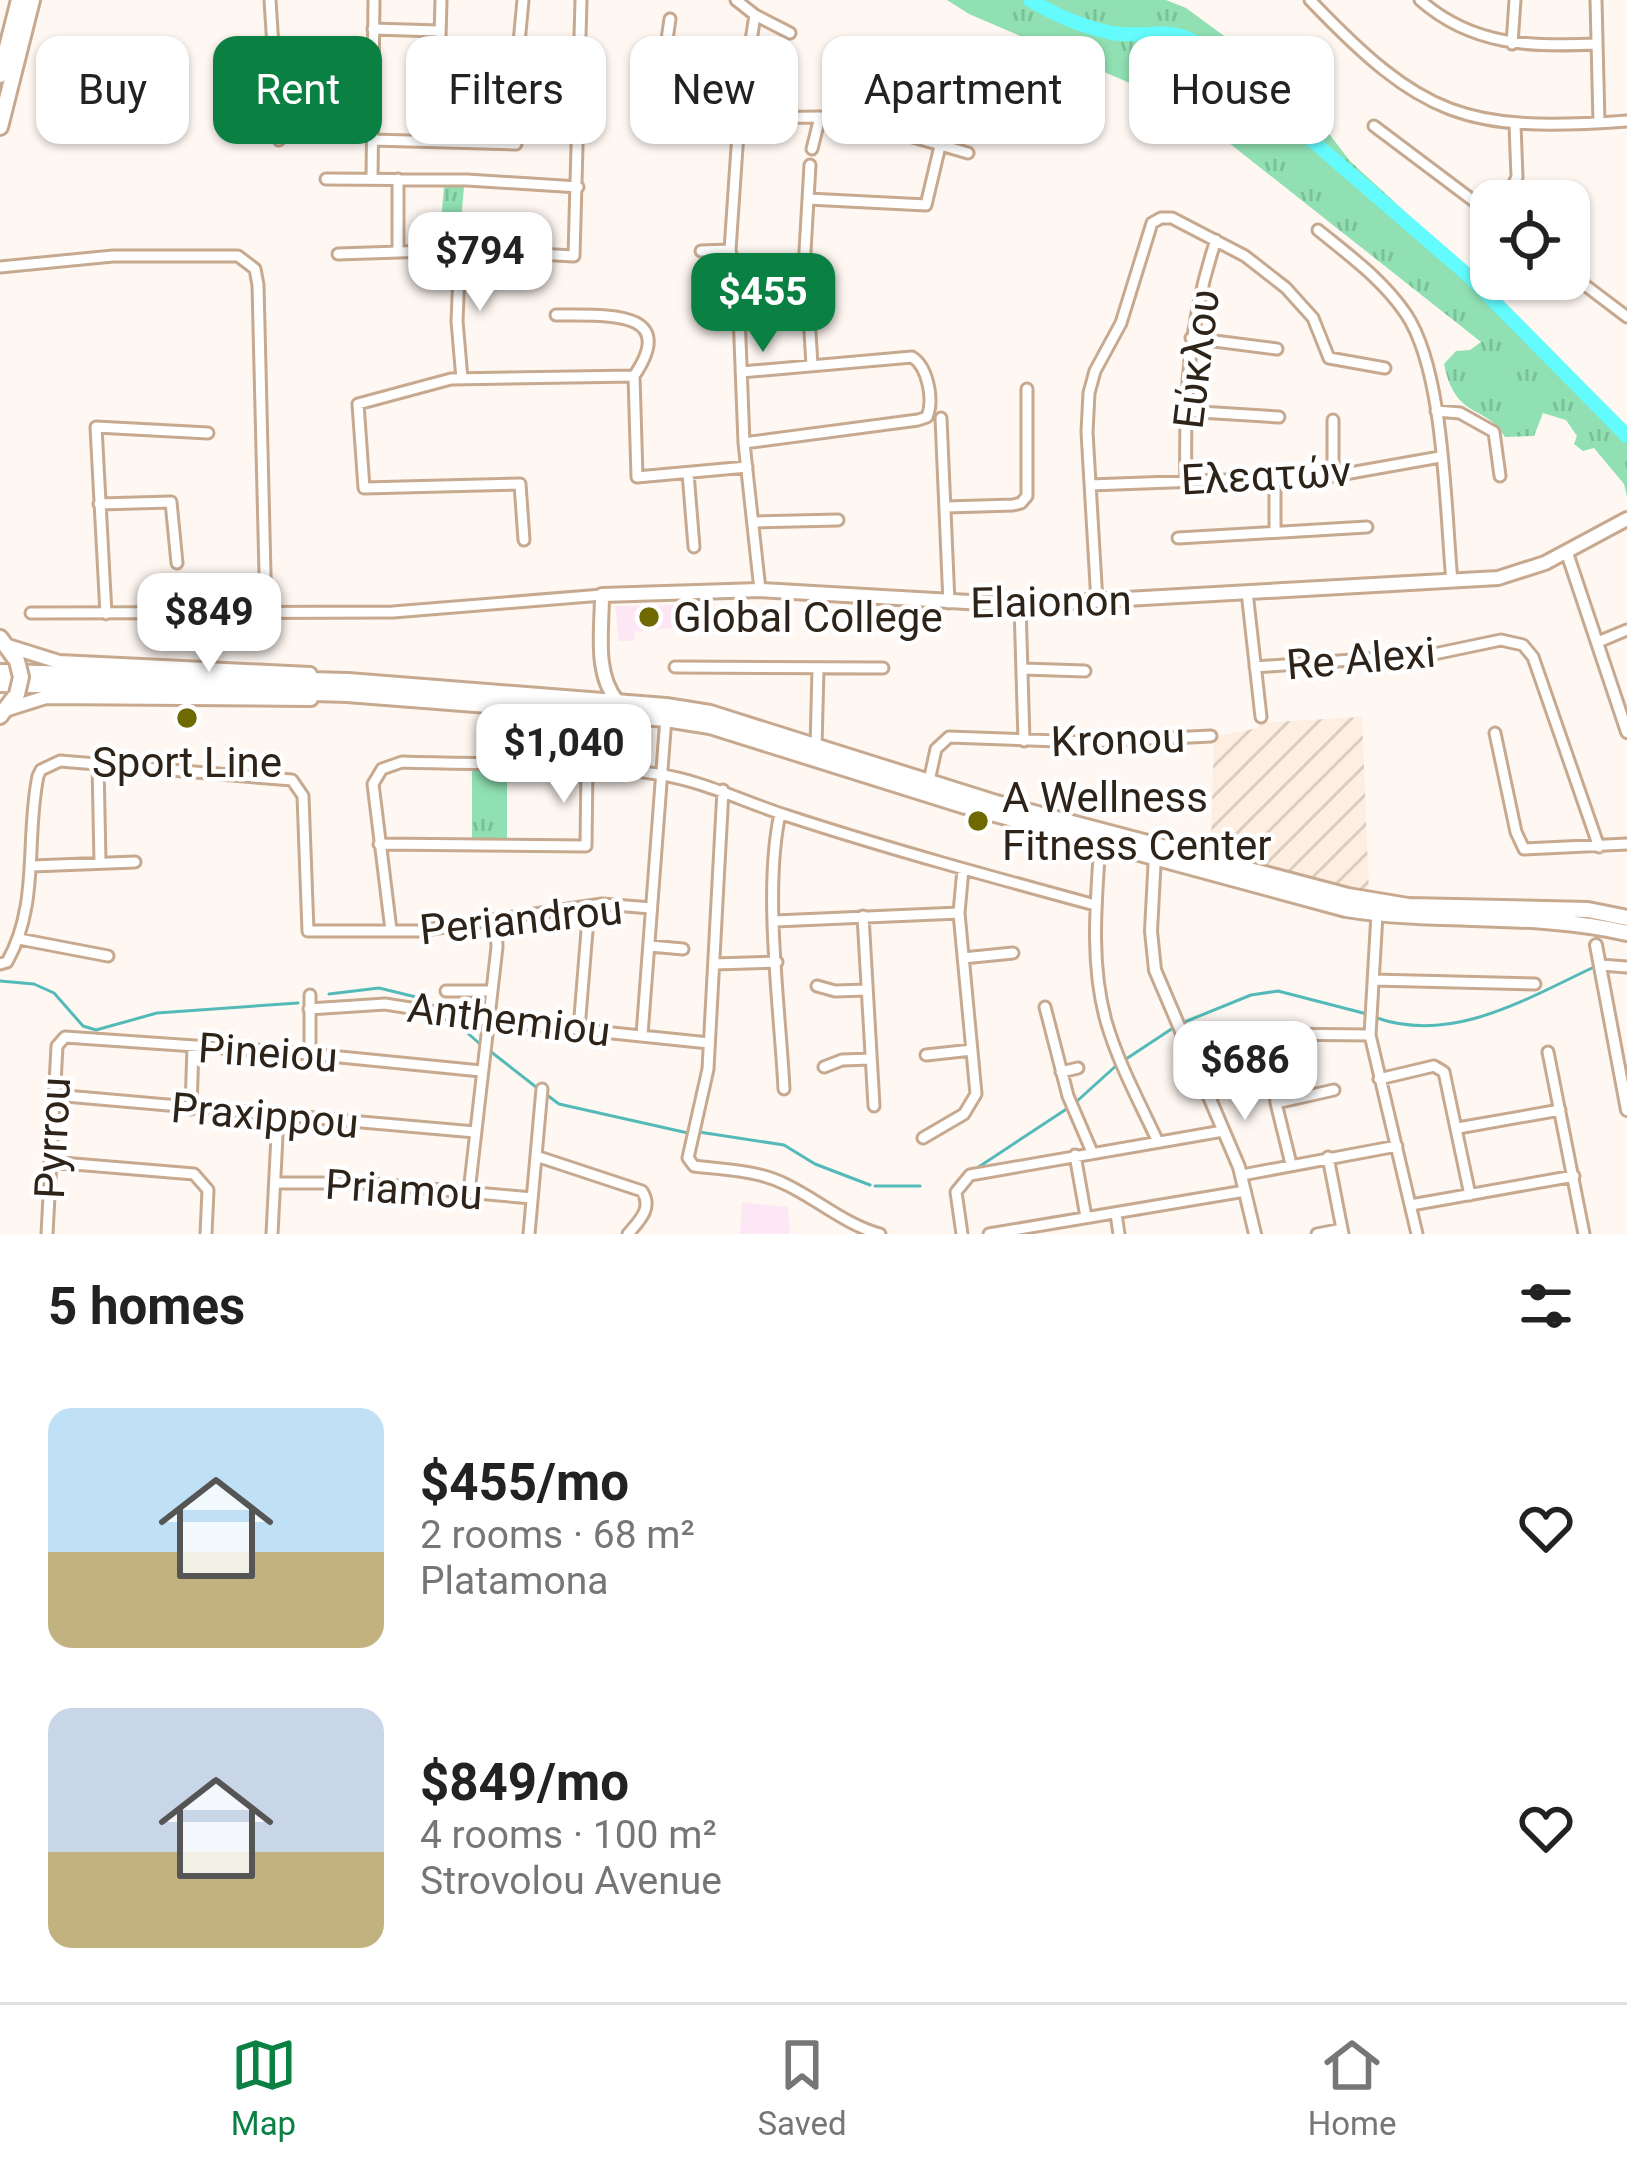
<!DOCTYPE html>
<meta charset="utf-8">
<style>
:root{--surface:#fff;--page:#f2f2f2;--text:#222;--muted:#767676;--line:#e0e0e0;--accent:#0b8043}
body{margin:0;font-family:Roboto,sans-serif;background:var(--page);color:var(--text);height:100vh;display:flex;flex-direction:column;font-size:45px;white-space:nowrap}
*{box-sizing:border-box;margin:0}
p{font-size:39px;color:var(--muted)}
.icon{flex:none;width:66px;height:66px;fill:none;stroke:currentColor;stroke-width:2;stroke-linecap:round;stroke-linejoin:round}
.map{position:relative;height:1234px;overflow:hidden}
.side{display:flex;flex-direction:column;background:var(--surface);flex:1}
.side>*{flex:none}
.guide{position:absolute;left:36px;top:36px;width:1557px;height:108px;display:flex;gap:24px}
.controls{position:absolute;left:1470px;top:180px;display:grid;gap:24px}
.controls a{display:grid;place-items:center;width:120px;height:120px;border-radius:24px;background:var(--surface);box-shadow:0 3px 9px #0004;font-size:60px}
.price{position:absolute;translate:-50% -102px;padding:0 27px;border-radius:24px;background:#fff;color:#222;font-size:39px;line-height:78px;filter:drop-shadow(0 3px 6px #0008)}
.price::after{content:'';position:absolute;left:50%;top:72px;width:36px;height:27px;margin-left:-18px;background:inherit;clip-path:polygon(0 0,100% 0,50% 100%)}
.price.selected{background:var(--accent);color:#fff}
ul{padding:0;list-style:none}
li{display:flex;align-items:center;gap:36px;height:300px;padding:0 48px}
li span{display:grid;place-items:center;flex:none;width:336px;height:240px;border-radius:24px;color:#555}
li>.icon{margin-inline-start:auto}
span .icon{width:144px;height:144px;fill:#fffc;stroke-width:1}
li b{font-size:51px}
h2{display:flex;justify-content:space-between;align-items:center;height:144px;padding:0 48px;font-size:51px}
.pill{padding:0 42px;border-radius:24px;background:var(--surface);box-shadow:0 3px 9px #0004;font-size:42px;line-height:108px}
.pill.selected{background:var(--accent);color:#fff}
.dock{display:flex;justify-content:space-around;align-items:center;height:168px;border-top:3px solid var(--line);background:var(--surface);font-size:33px;color:var(--muted)}
.dock a{display:grid;justify-items:center;gap:6px}
.dock .selected{color:var(--accent)}
.map>svg:first-child{display:block}
</style>
<div class="map">
<svg width="1627" height="1234" viewBox="0 0 1627 1234">
<defs>
<pattern id="industrial-furrows" width="10" height="10" patternUnits="userSpaceOnUse" patternTransform="scale(3)"><rect width="10" height="10" fill="#fdeee1"/><path d="M-1 1l2-2M0 10L10 0M9 11l2-2" fill="none" stroke="#d9ccc0"/></pattern>
<pattern id="park-tufts" width="24" height="20" patternUnits="userSpaceOnUse" patternTransform="scale(3)"><rect width="24" height="20" fill="#90e0b3"/><path d="M3 7l-1-3M5 7V3M7 7l1-3M15 17l-1-3M17 17v-4M19 17l1-3" fill="none" stroke="#7cc099"/></pattern>
</defs>
<rect width="100%" height="100%" fill="#fef7f2"/>
<!-- industrial -->
<path fill="url(#industrial-furrows)" d="M1362 717 1369 894 1263 864 1265 845 1211 846 1214 737 1258 728 1259 723Z"/>
<!-- education -->
<path fill="#fee7f4" d="M680 605 683 627 635 632 634 641H619L615 606Z
M742 1202 788 1207 790 1234H740Z"/>
<!-- park -->
<path fill="url(#park-tufts)" d="M947 0H1166L1186 8 1253 57 1310 109 1350 161 1514 312 1627 426V497L1624 484 1594 448 1583 451 1574 444 1577 436 1566 420 1543 413 1534 436 1505 437C1486 403 1456 422 1444 364L1456 351 1470 350 1481 342 1181 105 969 14Z
M444 187H464L459 243 439 244Z
M472 768H507V839H472Z"/>
<g fill="none" stroke-linecap="round" stroke-linejoin="round">
<!-- stream -->
<path stroke="#53bab9" stroke-width="3" d="M0 981 34 984 54 993 83 1026 96 1030 157 1013 298 1003
M329 994 379 988 416 997
M1377 1018C1452 1044 1526 999 1592 968
M1182 1023 1251 995 1278 991 1367 1014
M463 1029 480 1044
M490 1051 536 1087
M1126 1059 1173 1028
M547 1095 559 1104 688 1133
M1076 1102 1118 1064
M699 1132 784 1145 815 1164 870 1185
M971 1172 1068 1108
M875 1186H920"/>
<!-- river -->
<path stroke="#63fbfd" stroke-width="14" d="M1030 0C1055 15 1083 27 1112 33 1151 39 1172 23 1206 49L1470 277 1627 436"/>
<defs>
<path id="minor" d="M270 0 279 140
M441 0 439 76 504 85 512 82 516 75 523 0
M736 0 755 15 790 33
M1310 0C1422 117 1465 133 1627 121
M1420 0C1472 46 1531 47 1597 44
M1596 0 1599 123
M755 15 739 118 730 250 738 288 744 443 760 590
M373 29 439 31
M1512 44 1515 0
M278 97 373 94
M658 101 670 19
M739 118 820 117 812 149
M1374 126 1491 214
M889 130 968 153
M372 140 516 144
M810 165 805 251 812 365
M326 179 467 180 578 187
M372 179 374 0
M808 199 926 205 940 146
M1505 201 1517 177 1515 125
M1318 230C1350 256 1383 280 1406 314 1445 372 1445 510 1452 581
M460 250 457 321 462 379
M701 251 730 250
M398 252V179
M338 254 460 250 574 256 581 0
M0 267 113 256H238L255 269 258 285 266 615
M1569 273 1627 317
M556 315C600 316 681 307 634 376
M1191 338 1277 349
M741 372 912 357C928 367 934 400 927 417L918 420 744 443
M1184 411 1279 417
M1436 411 1460 413 1494 432 1500 476
M941 418 949 603
M688 473 694 547
M1333 476V420
M1275 477V530
M1186 480C1184 397 1189 320 1216 240
M1090 485 1333 476 1440 457
M99 504 171 502 177 563
M947 507 1013 505 1021 503 1027 496V389
M755 522 838 520
M1178 538 1367 527
M524 540 520 484 364 488 358 404 451 379 634 376 637 477 747 467
M1247 592 1261 717
M1097 602 1087 432 1089 393 1095 371 1121 323 1152 223 1161 218H1172L1245 256 1286 288 1313 318 1329 358 1385 368
M1020 605 1024 741
M31 613 393 612 602 595
M106 614 96 427 208 433
M1598 642 1627 630
M675 667 883 668
M1255 667 1434 654 1501 640 1523 645 1533 657 1599 847
M1023 669 1085 671
M1495 733 1516 832 1524 849 1627 844
M816 747 818 669
M98 764 100 862
M929 781 936 749 949 737 1087 742 1211 736
M723 790 708 1069 688 1158 694 1166C726 1170 758 1170 787 1185 818 1200 846 1225 880 1234
M780 814C763 890 780 1009 784 1089
M1100 843C1096 902 1090 964 1106 1021 1118 1063 1140 1103 1158 1142
M379 844 586 846 587 766
M32 866 135 862
M1377 914 1370 1035 1417 1234
M863 916 874 1106
M775 921 959 913
M391 930 373 784 382 769 402 762C487 765 573 761 657 774 704 781 744 802 788 816 889 849 992 877 1095 905
M19 939 108 956
M650 946 683 949
M963 958 1013 953
M0 964 7 962C40 904 25 838 38 776L41 770 60 761 292 780 303 796 308 931H418L602 904 651 908
M714 964 777 962
M1601 965 1627 967
M1373 980 1535 984
M817 986 835 991 867 990
M446 991H490
M1045 1007 1068 1096 1092 1152
M309 1009 385 1004 487 1020 709 1043
M579 1029 589 906
M1269 1034 1276 1103 1291 1164
M642 1035 666 717
M1548 1052 1584 1234
M310 1054V995
M926 1055 972 1050
M1192 1060 1269 1034 1370 1035
M824 1067 842 1060 871 1059
M1061 1072 1078 1068
M1379 1079 1434 1066 1444 1072 1470 1195
M54 1095 475 1132
M1276 1103 1334 1090
M191 1109 193 1046
M1458 1128 1560 1110
M923 1138 964 1114 976 1094 959 913 963 869
M1075 1155 1086 1217
M536 1156 642 1191C653 1208 640 1220 628 1234
M1328 1157 1343 1234
M50 1162 194 1174 208 1190 206 1234
M1242 1175 1397 1146
M275 1183H364L532 1198
M469 1192 497 947 496 922
M1411 1205 1574 1176
M1116 1214 1119 1234
M47 1234 57 1046 65 1037 310 1054 481 1071
M272 1234 278 1116
M529 1234 542 1089
M962 1234 956 1192 970 1175 1223 1131
M989 1234 1245 1191
M1317 1234 1342 1229"/>
<path id="tertiary" d="M1567 553 1627 732
M1155 855 1151 931 1155 970 1239 1167 1255 1234
M1596 945 1627 1110"/>
<path id="secondary" d="M8 646 59 662 310 674
M617 701C594 673 602 629 602 595L760 590 1020 605 1498 578 1545 563 1627 519
M8 709 46 697 311 699"/>
<path id="primary" d="M0 75 19 0
M0 127 32 0
M0 638 17 661
M0 672 348 681 666 706 710 713 996 803 1348 896 1408 906 1588 910 1627 918
M0 684 347 694 666 719 710 726 962 805 1346 909C1439 924 1536 911 1627 933
M0 716 17 694"/>
</defs>
<!-- minor casing -->
<use href="#minor" stroke="#c7a990" stroke-width="15"/>
<!-- tertiary casing -->
<use href="#tertiary" stroke="#c7a990" stroke-width="16"/>
<!-- secondary casing -->
<use href="#secondary" stroke="#c7a990" stroke-width="18"/>
<!-- primary casing -->
<use href="#primary" stroke="#c7a990" stroke-width="20"/>
<!-- minor -->
<use href="#minor" stroke="#fff" stroke-width="9"/>
<!-- tertiary -->
<use href="#tertiary" stroke="#fff" stroke-width="10"/>
<!-- secondary -->
<use href="#secondary" stroke="#fff" stroke-width="12"/>
<!-- primary -->
<use href="#primary" stroke="#fff" stroke-width="14"/>
<defs>
<path id="primary-bridge" d="M17 694 21 677 17 661"/>
</defs>
<!-- primary-bridge casing -->
<use href="#primary-bridge" stroke="#c7a990" stroke-width="20" stroke-linecap="butt"/>
<!-- primary-bridge -->
<use href="#primary-bridge" stroke="#fff" stroke-width="14"/>
</g>
<!-- markers -->
<g fill="#6f6902" stroke="#fff" stroke-width="4.5">
<circle cx="649" cy="617" r="12"/>
<circle cx="187" cy="718" r="12"/>
<circle cx="978" cy="821" r="12"/>
</g>
<g text-anchor="middle" stroke-width="9" stroke-linejoin="round" paint-order="stroke">
<!-- street labels -->
<g font-size="42" fill="#2e2319" stroke="#fff">
<text transform="translate(1196 359) rotate(-83)" y="15">Εύκλου</text>
<text transform="translate(1266 475) rotate(-3)" y="15">Ελεατών</text>
<text transform="translate(1051 601) rotate(-1)" y="15">Elaionon</text>
<text transform="translate(1361 658) rotate(-5)" y="15">Re Alexi</text>
<text transform="translate(1118 739) rotate(-2)" y="15">Kronou</text>
<text transform="translate(521 919) rotate(-6)" y="15">Periandrou</text>
<text transform="translate(509 1019) rotate(7)" y="15">Anthemiou</text>
<text transform="translate(268 1052) rotate(4)" y="15">Pineiou</text>
<text transform="translate(265 1115) rotate(5)" y="15">Praxippou</text>
<text transform="translate(52 1138) rotate(-87)" y="15">Pyrrou</text>
<text transform="translate(404 1189) rotate(4)" y="15">Priamou</text>
</g>
<!-- poi labels -->
<g font-size="42" fill="#2e2319" stroke="#fff" text-anchor="start">
<text x="673" y="632">Global College</text>
<text x="187" y="777" text-anchor="middle">Sport Line</text>
<text x="1002" y="812">A Wellness<tspan x="1002" dy="48">Fitness Center</tspan></text>
</g>
</g>
</svg>
<div class="controls">
<a><svg class="icon" aria-label="locate" viewBox="0 0 24 24"><circle cx="12" cy="12" r="6"/><path d="M12 2v4M12 18v4M2 12h4M18 12h4"/></svg></a>
</div>
<b class="price" style="left:480px;top:314px">$794</b>
<b class="price selected" style="left:763px;top:355px">$455</b>
<b class="price" style="left:209px;top:675px">$849</b>
<b class="price" style="left:564px;top:806px">$1,040</b>
<b class="price" style="left:1245px;top:1123px">$686</b>
<div class="guide">
<a class="pill">Buy</a>
<a class="pill selected">Rent</a>
<a class="pill">Filters</a>
<a class="pill">New</a>
<a class="pill">Apartment</a>
<a class="pill">House</a>
</div>
</div>
<section class="side">
<h2>5 homes<svg class="icon" aria-label="filters" viewBox="0 0 24 24"><path d="M4 7h16M4 17h16"/><circle cx="9" cy="7" r="2"/><circle cx="15" cy="17" r="2"/></svg></h2>
<ul>
<li><span style="background:linear-gradient(#bfe0f5 60%,#c2b280 0)"><svg class="icon" aria-label="home" viewBox="0 0 24 24"><path d="M3 11l9-7 9 7M6 9v11h12V9"/></svg></span><div><b>$455/mo</b><p>2 rooms · 68 m²</p><p>Platamona</p></div><svg class="icon" aria-label="heart" viewBox="0 0 24 24"><path d="M12 20l-8-8c-3-5 5-10 8-4 3-6 11-1 8 4z"/></svg></li>
<li><span style="background:linear-gradient(#c9d6e8 60%,#c2b280 0)"><svg class="icon" aria-label="home" viewBox="0 0 24 24"><path d="M3 11l9-7 9 7M6 9v11h12V9"/></svg></span><div><b>$849/mo</b><p>4 rooms · 100 m²</p><p>Strovolou Avenue</p></div><svg class="icon" aria-label="heart" viewBox="0 0 24 24"><path d="M12 20l-8-8c-3-5 5-10 8-4 3-6 11-1 8 4z"/></svg></li>
</ul>
</section>
<nav class="dock">
<a class="selected"><svg class="icon" aria-label="map" viewBox="0 0 24 24"><path d="M3 6l6-2 6 2 6-2v14l-6 2-6-2-6 2zM9 4v14M15 6v14"/></svg>Map</a>
<a><svg class="icon" aria-label="saved" viewBox="0 0 24 24"><path d="M7 4h10v16l-5-4-5 4z"/></svg>Saved</a>
<a><svg class="icon" aria-label="home" viewBox="0 0 24 24"><path d="M3 11l9-7 9 7M6 9v11h12V9"/></svg>Home</a>
</nav>
